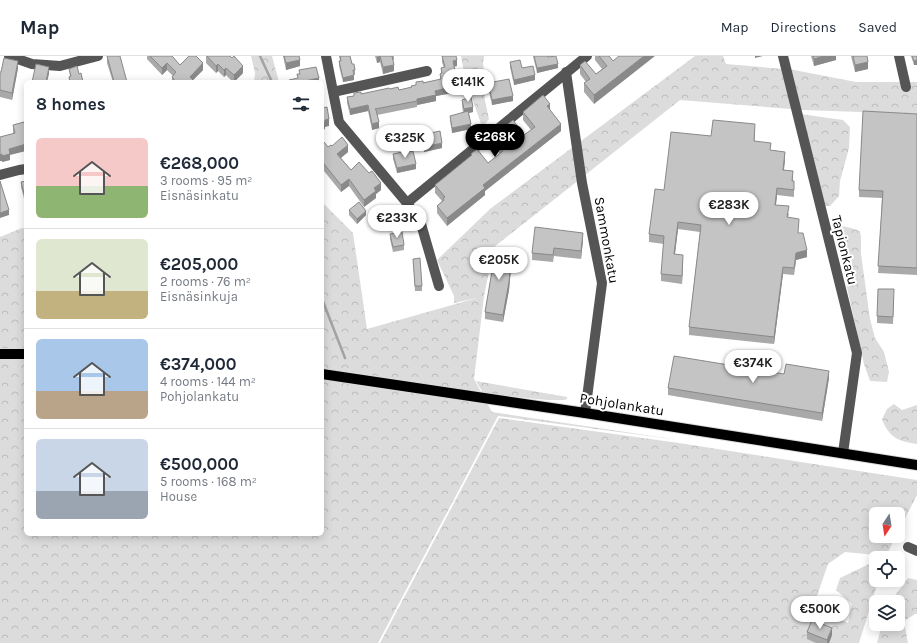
<!DOCTYPE html>
<meta charset="utf-8">
<style>
:root{--surface:#fff;--page:#f6f6f7;--text:#1f2937;--muted:#747a83;--line:#e0e1e3;--accent:#000}
body{margin:0;font-family:Karla,sans-serif;background:var(--page);color:var(--text);height:100vh;display:flex;flex-direction:column;font-size:15px;white-space:nowrap}
*{box-sizing:border-box;margin:0}
p{font-size:13px;color:var(--muted)}
.icon{flex:none;width:22px;height:22px;fill:none;stroke:currentColor;stroke-width:2;stroke-linecap:round;stroke-linejoin:round}
.map{position:relative;flex:1;overflow:hidden}
.side{position:absolute;left:24px;top:24px;width:300px;height:456px;display:flex;flex-direction:column;background:var(--surface);border-radius:6px;box-shadow:0 2px 10px #0003}
.side>*{flex:none}
.needle{width:26px;rotate:192deg}
.buttons{position:absolute;left:869px;top:451px;display:grid;gap:8px}
.buttons a{display:grid;place-items:center;width:36px;height:36px;border-radius:6px;background:var(--surface);box-shadow:0 2px 10px #0003;font-size:20px}
.price{position:absolute;translate:-50% -34px;padding:0 9px;border-radius:14px;background:#fff;color:#222;font-size:13px;line-height:26px;filter:drop-shadow(0 1px 2px #0008)}
.price::after{content:'';position:absolute;left:50%;top:24px;width:12px;height:9px;margin-left:-6px;background:inherit;clip-path:polygon(0 0,100% 0,50% 100%)}
.price.current{background:var(--accent);color:#fff}
ul{padding:0;list-style:none}
li{display:flex;align-items:center;gap:12px;height:100px;padding:0 12px}
li+li{border-top:1px solid var(--line)}
li span{display:grid;place-items:center;flex:none;width:112px;height:80px;border-radius:6px;color:#555}
li>.icon{margin-inline-start:auto}
span .icon{width:48px;height:48px;fill:#fffc;stroke-width:1}
li b{font-size:17px}
h2{display:flex;justify-content:space-between;align-items:center;height:48px;padding:0 12px;font-size:17px}
header{display:flex;align-items:center;gap:24px;box-sizing:border-box;height:56px;padding:0 20px;background:var(--surface);border-bottom:1px solid var(--line)}
header strong{font-size:19px}
nav{display:flex;gap:22px;margin-inline-start:auto;font-size:14px}
.map>svg:first-child{display:block}
</style>
<header>
<strong>Map</strong>
<nav><a>Map</a><a>Directions</a><a>Saved</a></nav>
</header>
<div class="map">
<svg width="917" height="587" viewBox="0 0 917 587">
<defs>
<pattern id="forest-crowns" width="20" height="18" patternUnits="userSpaceOnUse"><rect width="20" height="18" fill="#dcdcdc"/><path d="M2 6a3 3 0 1 1 6 0M12 15a3 3 0 1 1 6 0" fill="none" stroke="#bbb"/></pattern>
</defs>
<rect width="100%" height="100%" fill="#fff"/>
<!-- forest -->
<path fill="url(#forest-crowns)" d="M251 0H272L279 26H254L255 17Z
M461 0H484L483 7 484 15 483 26 485 45 489 63 485 68H481L472 42 467 33Z
M695 0H723L726 8 794 14 856 26H917V58L803 54 680 44 494 191 484 240 474 323 492 356 679 384 498 360 378 587H0V181L22 172 26 173V478H322V146L353 177 367 273 477 242 454 247V240L437 204 490 153Z
M800 58 843 64 850 71 849 92 840 125 839 140 830 150H822Z
M837 169 851 172 860 175 861 181V198L870 263 875 282 884 296 889 316 887 326 870 325 864 308 836 182Z
M476 325 567 341V343L564 344H547L486 338 483 337Z
M894 348 902 354 917 349V388C898 385 889 382 882 363L887 353Z
M499 362 679 387 917 424V439L898 476V458H876V480H896L886 500 845 496 828 508 817 540 825 557 848 567 852 548 836 534 840 522 869 508 876 511V524H878L877 529 859 587H380Z
M908 522 917 524V558H915L904 565 908 587H877L882 568H898V546H890Z"/>
<g fill="none" stroke-linecap="round" stroke-linejoin="round">
<!-- stream -->
<path stroke="#a3a3a3" stroke-width="2.5" d="M260 0 272 26
M322 243 345 302"/>
<defs>
<path id="major" d="M0 298H26
M322 318 585 357 917 409"/>
</defs>
<!-- major casing -->
<use href="#major" stroke="#dbdbdb" stroke-width="12"/>
<!-- minor -->
<path stroke="#555" stroke-width="10" d="M9 0 32 8 60 10 98 0
M326 0 339 66 407 147 421 168 439 230
M783 0 857 297 843 397
M899 0 906 31
M566 16 582 127 602 227 585 357
M333 36 427 15
M0 119 19 114 26 113
M407 147 587 0
M908 491 917 495"/>
<!-- major -->
<use href="#major" stroke="#000" stroke-width="10"/>
</g>
<!-- wall -->
<path fill="#a9a9a9" d="M107 0 127 26H113L107 7Z
M147 0H172L180 9 203 14 193 24 195 26H172V21L173 20 167 14 162 19 147 3Z
M206 0H230L243 17 234 26H233L226 19 224 21 218 15 216 17 206 7Z
M283 0H299L300 10 286 14Z
M339 0H350L352 8 355 14V19H354V24L343 26 339 10V5H340Z
M373 0H394V4H393L394 15 383 18 380 6 377 7 375 0Z
M442 0 457 10H454L458 36 436 40V45L417 49V51L377 59 379 72 372 74 368 55 350 59 347 47V41L354 40V37L361 38 390 33 399 34 411 32 416 29V26L423 27 440 24V18L441 17V12H444L442 6Z
M533 0H548L558 12 537 17Z
M595 0H609L613 5 594 48 584 36V27L586 26 580 18V9L596 18 602 13 595 4Z
M811 0H836V4L814 10Z
M851 0H867L868 13 855 16Z
M911 0H917L914 9Z
M510 6 522 12 535 24 514 29 510 11Z
M18 12 12 44 0 41V16H1Z
M69 13 79 18 83 26H69V21L70 20Z
M488 27 513 45 492 49 488 32Z
M462 44 473 56 469 57 471 73 452 77 450 64V60L463 57 462 48Z
M550 54 561 75 485 135V139L447 170 437 157V150L442 145 435 137V129L471 100V98L488 107 500 98 492 88V81L524 79 531 74 523 64V56Z
M917 58V219L878 217 882 142 859 141V134Z
M24 66 10 99V104L2 106 0 81 13 78V69Z
M755 76 754 85 785 103 784 114 793 122V125L794 132V141L777 139 776 149 789 158 788 161 798 177 807 201 796 204 794 219 783 218 774 288 689 279V271L700 176 678 173 675 198 683 206 682 228 661 225V218L664 188 649 186V178L664 134Z
M421 79 442 92 424 96 421 84Z
M322 87 328 91 332 90 348 96 341 102 351 114 381 134 376 138V142L364 151 349 130 341 136 324 115 323 116 322 115Z
M408 96 416 113 397 117 393 103V98Z
M26 125V150L21 131V126Z
M349 154 366 159 357 168 349 159Z
M390 178 404 189V194L393 196 390 183Z
M583 184 581 203 554 200 553 206 532 204V197Z
M512 201 509 234 503 266 485 263V256L491 222V214Z
M413 203 422 230V235H415Z
M894 241 893 268 877 267V260Z
M784 318 829 322 822 365 668 339V332Z
M807 576 832 579 829 587H816L807 583Z"/>
<!-- shaded-wall -->
<path fill="#898989" d="M380 0V6L377 7V1Z
M644 0H655L594 48V39Z
M755 0H763L755 2Z
M824 0H836V4L814 10V3Z
M300 4V10L286 14V7Z
M457 4V10L453 11V5Z
M917 4V9H914V5Z
M18 5V12L12 44V37Z
M868 6V13L855 16V9Z
M167 7V14L162 19V12Z
M203 7V14L191 26 190 21Z
M218 8V15L216 17V10Z
M558 8V12L537 17V12Z
M394 9V15L383 18V11Z
M243 10V17L234 26V19Z
M49 11V18L47 26H46Z
M226 12V19L224 21V14Z
M354 19V24L343 26V22Z
M535 19V24L514 29V24Z
M319 22V26H305V25Z
M458 29V36L436 40V45L417 49V43L435 35Z
M513 40V45L492 49V44Z
M550 48V56L547 50Z
M368 49V55L350 59V53Z
M473 51V56L464 58V53Z
M329 63V70L325 71V73L322 74V67L325 64Z
M379 66V72L372 74V68Z
M471 68V73L452 77V72Z
M561 68V75L485 135V139L447 170V162L483 129Z
M755 68V76L754 92V85Z
M442 87V92L424 96V91Z
M26 88V95L10 99V104L2 106V100L9 93Z
M348 89V96L337 105V98Z
M785 96V103L783 121V114Z
M2 98V105H0V99Z
M324 108V115L323 116V109Z
M416 108V113L397 117V112Z
M349 123V130L341 136V129Z
M381 127V134L376 138V142L364 151V144L374 132Z
M777 132V139L775 156V149Z
M9 154V159L0 162V157Z
M366 155V159L357 168V163Z
M678 166V173L674 205V198Z
M583 177V184L581 203V195Z
M512 194V201L509 234 503 266V259Z
M807 194V201L796 204 794 219 796 197Z
M683 199V206L682 228V220Z
M783 211V218L774 288V281Z
M829 315V322L822 365V357Z
M832 572V579L829 587H827V584Z"/>
<!-- building -->
<path fill="#c4c4c4" stroke="#898989" d="M107 0H120L127 26H114Z
M150 0H172L180 9 189 0H196L203 7 190 21 195 26H176L172 21 176 16 167 7 162 12Z
M207 0H230L232 2 234 0 243 10 234 19 226 12 224 14 218 8 216 10Z
M284 0H299L300 4 286 7Z
M340 0H350L352 8H354L355 14H353L354 19 343 22 339 5H341Z
M380 0H392L394 9 383 11Z
M442 0H456L457 4 453 5 458 29 435 35 436 39 417 43V45L375 53 376 54 379 66 372 68 368 49 350 53 347 41 354 40V37L361 36V38L389 32 390 33 398 31 399 34 412 31 411 30 416 29V26L423 25V27L441 23 440 18 442 17 441 12 445 11Z
M534 0H548V1L556 0 558 8 537 12Z
M599 0H609L613 5 619 0H644L594 39 584 27 590 23 580 9 585 5 596 18 607 10Z
M813 0H824L814 3Z
M853 0H867L868 6 855 9Z
M912 0H917V4L914 5Z
M4 2 18 5 12 37 0 34V16H1Z
M520 4 522 12 533 10 535 19 514 24 510 6Z
M36 8 49 11 46 26H32Z
M77 10 79 18 81 17 83 26H70L69 21 71 20 69 13Z
M316 11 319 22 305 25 306 26H290L289 24 298 22 297 18H300L299 14Z
M509 23 513 40 492 44 488 27Z
M543 39 550 48 547 50 561 68 483 129 485 132 447 162 437 150 444 144 443 142 445 141 435 129 472 99 471 98 477 93 488 107 503 95 492 81 513 64 524 79 535 71 523 56Z
M471 41 473 51 464 53 462 44Z
M327 51 329 63 325 64V66L322 67V52Z
M468 55 471 68 452 72 450 60Z
M863 55 917 58V212L878 210 883 135 859 134Z
M713 64 755 68 754 85 771 87 770 94 785 96 783 114 793 115 792 125H794V134L777 132 775 149 789 150 787 161 799 163 798 177H803L807 194 796 197 794 212 783 211 774 281 689 271 701 169 678 166 674 198 683 199 682 220 661 218 664 180 649 178 655 133 664 134 671 76 711 80Z
M24 66 26 73V88L9 93 10 98 2 100V98L0 99V81L15 77 13 69Z
M440 75 442 87 424 91 421 79Z
M342 81 348 89 337 98 351 114 359 106 369 117 372 115 381 127 374 132 376 135 364 144 349 123 341 129 324 108 323 109 322 108V87L324 86 328 91 331 89 332 90Z
M407 95 408 96 413 95 416 108 397 112 393 98Z
M0 125 9 154 0 157Z
M26 125V145L21 126Z
M359 146 366 155 357 163 349 154Z
M535 171 583 177 581 195 554 192 553 199 532 197Z
M402 176 404 189 393 191 390 178Z
M493 192 512 194 509 226 503 259 485 256 492 215 491 214Z
M420 202 422 230H415L413 203Z
M878 233H894L893 261 877 260Z
M674 300 784 318 786 308 829 315 822 357 668 332Z
M812 564 832 572 827 584 807 576Z"/>
<g text-anchor="middle" stroke-width="4" stroke-linejoin="round" paint-order="stroke">
<!-- street labels -->
<g font-size="14" fill="#000" stroke="#fff">
<text transform="translate(607 184) rotate(80)" y="5">Sammonkatu</text>
<text transform="translate(845 194) rotate(76)" y="5">Tapionkatu</text>
<text transform="translate(622 348) rotate(9)" y="5">Pohjolankatu</text>
</g>
</g>
</svg>
<div class="buttons">
<a><svg class="needle" viewBox="-14 -14 28 28"><path d="M0-13l5 13h-10z" fill="#e53935"/><path d="M0 13l5-13h-10z" fill="#747a83"/></svg></a>
<a><svg class="icon" aria-label="locate" viewBox="0 0 24 24"><circle cx="12" cy="12" r="6"/><path d="M12 2v4M12 18v4M2 12h4M18 12h4"/></svg></a>
<a><svg class="icon" aria-label="layers" viewBox="0 0 24 24"><path d="M12 4l9 5-9 5-9-5zM3 14l9 5 9-5"/></svg></a>
</div>
<b class="price" style="left:468px;top:47px">€141K</b>
<b class="price current" style="left:495px;top:102px">€268K</b>
<b class="price" style="left:405px;top:103px">€325K</b>
<b class="price" style="left:729px;top:170px">€283K</b>
<b class="price" style="left:397px;top:183px">€233K</b>
<b class="price" style="left:499px;top:225px">€205K</b>
<b class="price" style="left:753px;top:328px">€374K</b>
<b class="price" style="left:820px;top:574px">€500K</b>
<section class="side">
<h2>8 homes<svg class="icon" aria-label="filters" viewBox="0 0 24 24"><path d="M4 7h16M4 17h16"/><circle cx="9" cy="7" r="2"/><circle cx="15" cy="17" r="2"/></svg></h2>
<ul>
<li><span style="background:linear-gradient(#f6c9c9 60%,#8fb573 0)"><svg class="icon" aria-label="home" viewBox="0 0 24 24"><path d="M3 11l9-7 9 7M6 9v11h12V9"/></svg></span><div><b>€268,000</b><p>3 rooms · 95 m²</p><p>Eisnäsinkatu</p></div></li>
<li><span style="background:linear-gradient(#dfe7d0 65%,#c2b280 0)"><svg class="icon" aria-label="home" viewBox="0 0 24 24"><path d="M3 11l9-7 9 7M6 9v11h12V9"/></svg></span><div><b>€205,000</b><p>2 rooms · 76 m²</p><p>Eisnäsinkuja</p></div></li>
<li><span style="background:linear-gradient(#a9c7e8 65%,#b9a48a 0)"><svg class="icon" aria-label="home" viewBox="0 0 24 24"><path d="M3 11l9-7 9 7M6 9v11h12V9"/></svg></span><div><b>€374,000</b><p>4 rooms · 144 m²</p><p>Pohjolankatu</p></div></li>
<li><span style="background:linear-gradient(#c9d6e8 65%,#9aa5b1 0)"><svg class="icon" aria-label="home" viewBox="0 0 24 24"><path d="M3 11l9-7 9 7M6 9v11h12V9"/></svg></span><div><b>€500,000</b><p>5 rooms · 168 m²</p><p>House</p></div></li>
</ul>
</section>
</div>
